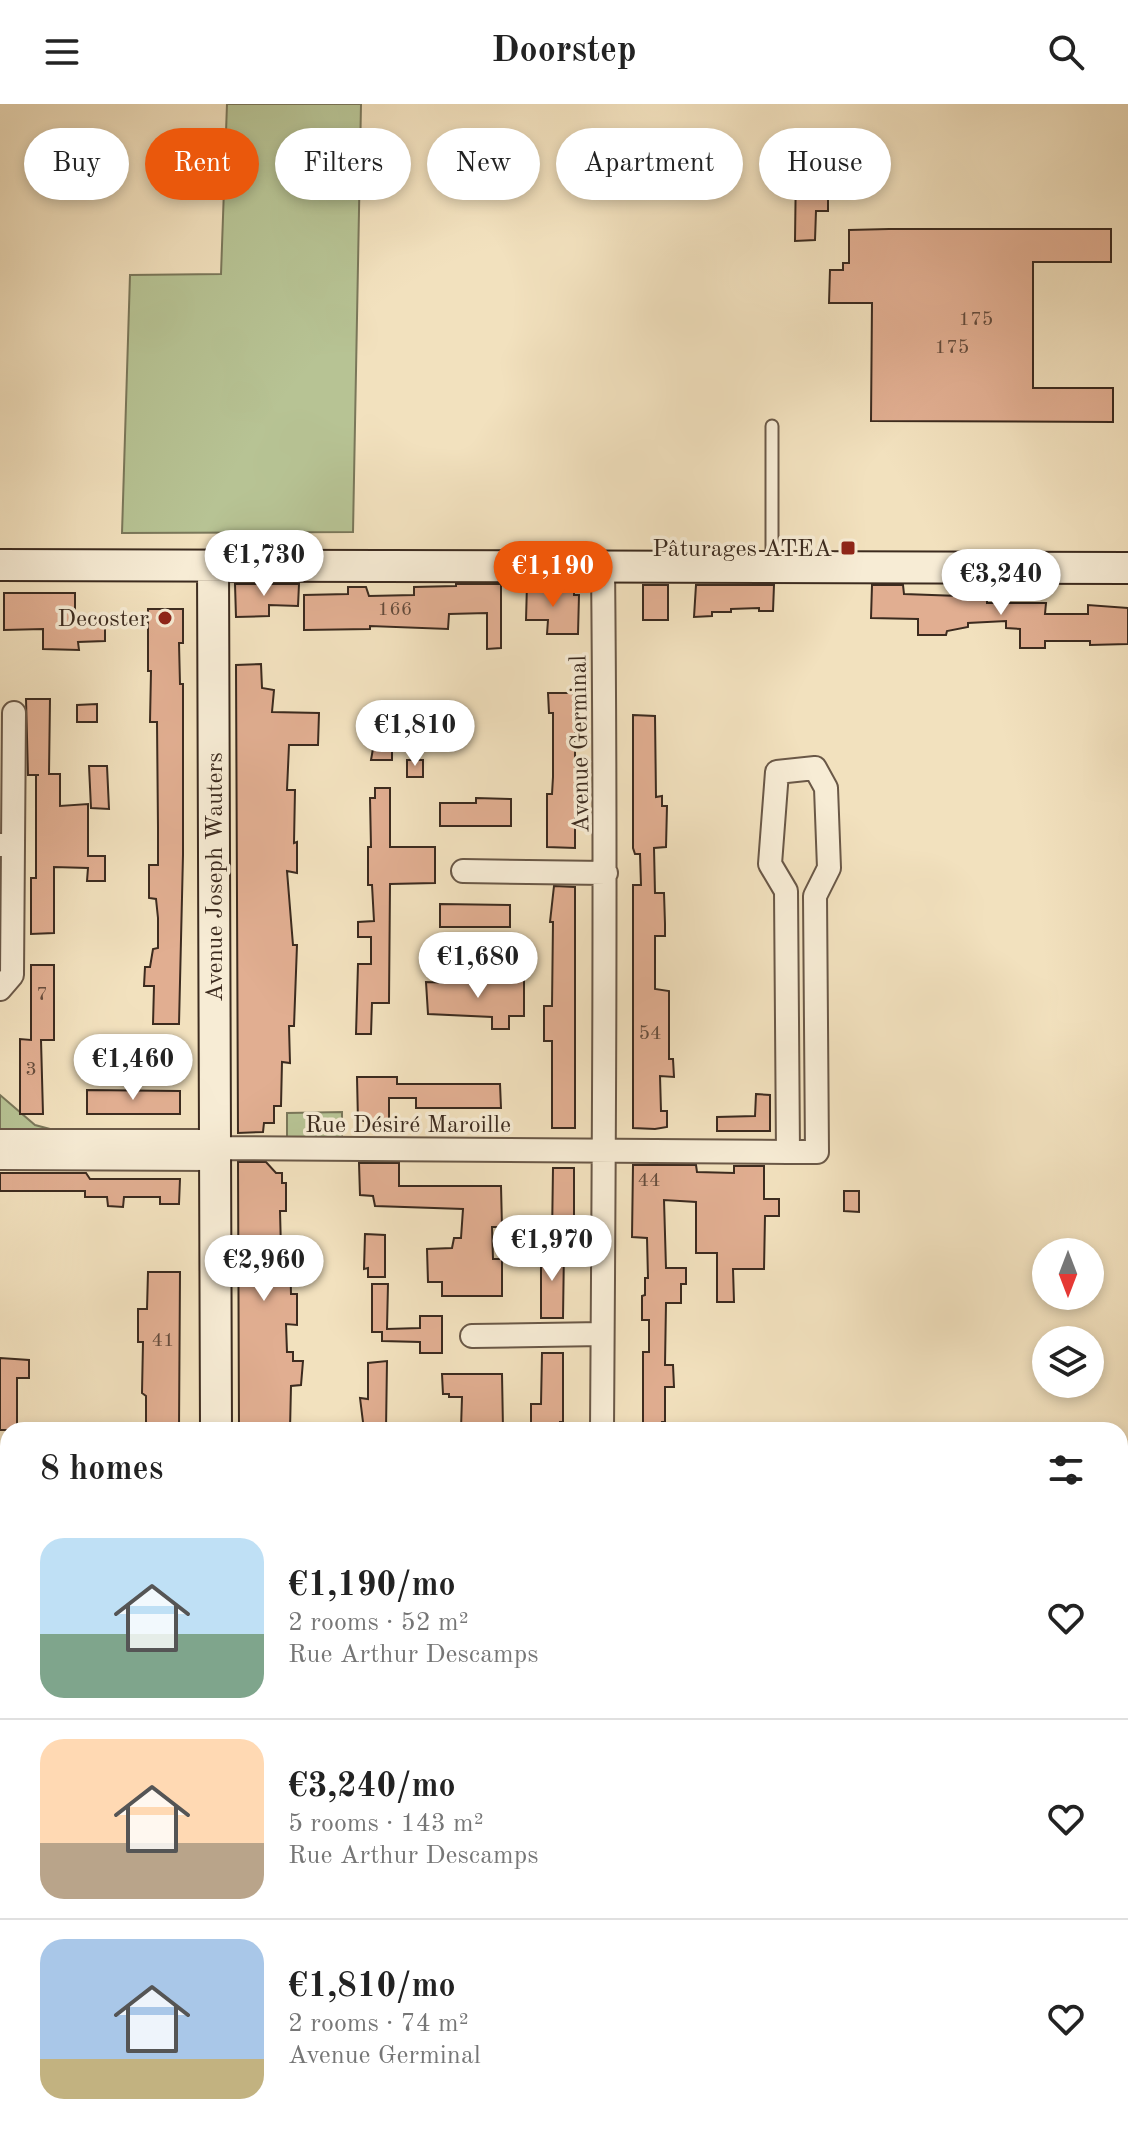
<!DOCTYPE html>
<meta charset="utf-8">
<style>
:root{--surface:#fff;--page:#f6f6f6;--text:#222;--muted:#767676;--line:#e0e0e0;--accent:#ea580c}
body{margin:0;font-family:"Old Standard TT",serif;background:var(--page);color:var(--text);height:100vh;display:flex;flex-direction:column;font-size:30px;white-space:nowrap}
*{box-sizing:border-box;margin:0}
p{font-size:26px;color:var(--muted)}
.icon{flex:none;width:44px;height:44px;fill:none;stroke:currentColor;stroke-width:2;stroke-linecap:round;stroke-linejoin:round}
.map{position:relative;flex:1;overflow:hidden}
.details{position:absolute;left:0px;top:1318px;width:1128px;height:712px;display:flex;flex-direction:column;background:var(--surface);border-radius:24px 24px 0 0;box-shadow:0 4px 12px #0003}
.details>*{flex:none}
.guide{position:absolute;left:24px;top:24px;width:1080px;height:72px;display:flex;gap:16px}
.needle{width:52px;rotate:180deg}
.tools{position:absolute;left:1032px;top:1134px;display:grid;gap:16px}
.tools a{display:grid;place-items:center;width:72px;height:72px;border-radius:50%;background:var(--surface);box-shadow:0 4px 12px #0003;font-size:40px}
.price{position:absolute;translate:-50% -68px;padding:0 18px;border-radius:28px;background:#fff;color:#222;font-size:26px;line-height:52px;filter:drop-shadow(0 2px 4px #0008)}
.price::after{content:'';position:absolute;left:50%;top:48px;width:24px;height:18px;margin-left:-12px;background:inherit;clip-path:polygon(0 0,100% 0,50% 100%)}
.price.on{background:var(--accent);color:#fff}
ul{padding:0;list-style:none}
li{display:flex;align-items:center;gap:24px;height:200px;padding:0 40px}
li+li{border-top:2px solid var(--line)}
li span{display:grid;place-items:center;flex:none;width:224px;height:160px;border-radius:24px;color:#555}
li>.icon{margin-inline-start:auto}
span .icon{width:96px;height:96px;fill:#fffc;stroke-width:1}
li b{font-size:34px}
h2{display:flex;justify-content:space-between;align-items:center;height:96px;padding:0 40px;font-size:34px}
.chip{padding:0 28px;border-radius:36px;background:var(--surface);box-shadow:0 4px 12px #0003;font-size:28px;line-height:72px}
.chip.on{background:var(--accent);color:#fff}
header{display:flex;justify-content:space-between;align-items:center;height:104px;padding:0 40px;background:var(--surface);font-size:36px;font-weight:600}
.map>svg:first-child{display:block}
</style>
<header><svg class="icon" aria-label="menu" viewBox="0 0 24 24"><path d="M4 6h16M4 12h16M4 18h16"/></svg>Doorstep<svg class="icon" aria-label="search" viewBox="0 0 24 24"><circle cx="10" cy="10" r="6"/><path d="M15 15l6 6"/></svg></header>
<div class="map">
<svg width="1128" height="2030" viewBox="0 0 1128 2030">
<rect width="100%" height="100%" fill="#f2e1be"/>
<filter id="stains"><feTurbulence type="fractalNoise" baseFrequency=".0025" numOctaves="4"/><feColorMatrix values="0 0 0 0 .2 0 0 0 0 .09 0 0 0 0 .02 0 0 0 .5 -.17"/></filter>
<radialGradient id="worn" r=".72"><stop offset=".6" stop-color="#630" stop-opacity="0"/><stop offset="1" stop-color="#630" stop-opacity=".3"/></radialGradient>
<!-- green -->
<path fill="#b7c394" stroke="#7a775a" stroke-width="2" d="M227 0H361L353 428 122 429 130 171 221 170Z
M0 991 35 1021 50 1025H0Z
M342 1008V1038H287V1009Z
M210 2022H701V2030H211Z"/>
<!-- building -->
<path fill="#e1ae91" stroke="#3c2b1f" stroke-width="2" d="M828 59V107H816L815 136 795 137 796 60Z
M889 125H1111V158H1033V284H1113V318L871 317 872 199H829L830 166H843V159H849V126Z
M235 480H299L298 502 269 501V512L236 513Z
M456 480H501V544L487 545V509L449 510 448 525 370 522V525L304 526V491L348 490V483H366L369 492 414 491V483L456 482Z
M527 480H547V486H574V491H579L578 530H547L548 516H526Z
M643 481H668V516H643Z
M696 481H774L773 507H759V504L731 505V508H712V512L694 513Z
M872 481H903L904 490 987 493V499H1046L1045 510H1088V501L1128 504V540L1090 541V537H1045V544H1020V525L1006 524V517L968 519V523L947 527 946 531H918V515L871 514Z
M4 489H75V518H105V537L78 538 79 546 43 545V525L4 526Z
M148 505H183V539H179L180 580H183V751L179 920H153L154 882H144L145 863H150L153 845 158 844V814L156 795 149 794V761H158V724L157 618H150L151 567H148Z
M261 560 262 584 274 586 272 608 319 609 318 641H289L287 686H295L294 739 297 738V769L287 767 293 841H297L294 922H289L290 959 282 958 281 1002H274V1019H264L263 1028 238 1029 236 561Z
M548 589H573L575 620V744L547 743V690H552L553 673V609H549Z
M26 595H50L49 670H60V702L88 700V752H105V777H87L88 764 54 763V829L31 830V774H36V671H39H28Z
M97 600V618H77V601Z
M633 611 655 612 656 693 662 692V702H667L666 743 654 744 655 789H664L665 820V832H655V885L669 887V955H673L674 973 660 972 661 1007H667V1023L655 1025 633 1024V781H641L640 750H635L633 744Z
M375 633H392V656H371Z
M407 656H423V673H407Z
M89 662H107L109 705 91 704Z
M375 684H390V743H435V779L390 780 389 899H372L371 930H356L358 860H371V833H358V818L374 817 372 781H368V743H371L370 694H375Z
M476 694 511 695V722H440V699H476Z
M554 782 575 783V1024H552V937H544V902H552L553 818H550Z
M440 800 510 801V823H440Z
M31 861H54V936H41L43 1010H20V935L31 936Z
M451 876H524V912H509V925H492V913L428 910 426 878 452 879Z
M357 973H397V980H500L501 1004H416V994H389V1016L358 1017Z
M87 986 180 987V1010H87Z
M756 990 770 991V1027H717V1013L755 1012Z
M238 1058H266L276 1069H282V1079H286V1107H280L281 1145 290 1146 291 1190H297V1221L286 1220 287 1248H293V1257H303L301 1281 291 1282 290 1326H239Z
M359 1059H399V1082H501L502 1123H492L493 1155H502V1192H442V1178H428L427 1145 452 1144 454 1134H461L463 1105 375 1102 373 1092 360 1091Z
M633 1061H696L697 1068 734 1069V1062H764V1095H779V1112H765L764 1165H733L734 1198H717V1149H696V1098L664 1096 666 1164H686V1180H681V1199H666L665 1261H673L674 1283H665V1318H662L661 1325H643V1248H649V1216H642V1192L645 1191V1174H648L647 1134 632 1133Z
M553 1064H574V1133L552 1134Z
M0 1069H86L90 1075H180L179 1100H160V1093H124L123 1103 108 1102 107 1093H85V1087H0Z
M844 1087H859V1108L844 1107Z
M365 1130 385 1131V1173H368V1164L364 1165Z
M541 1144H564L563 1214H541Z
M148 1168H180L179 1326 146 1324V1292L142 1289 143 1238H138V1205H147Z
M372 1180H388L387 1225 420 1224V1212H442V1249H420V1238L382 1237V1228H372Z
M542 1249H563V1318H560V1326L531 1324V1300H541Z
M0 1254 29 1256V1274H17V1326H0Z
M387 1257 386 1326H364L360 1294 368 1295V1259Z
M442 1270H502L503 1325H461L462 1293H449V1290H443Z"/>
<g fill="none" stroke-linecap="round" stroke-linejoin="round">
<defs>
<path id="lane" d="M772 461V322"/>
<path id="street" d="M0 741H13L12 871 0 885
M13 741 14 609
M463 767 606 769
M0 1037H215
M215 1044 788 1048H817L815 792 829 764 826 684 815 664 777 668 770 760 786 787 788 1048
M0 1054 213 1055
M472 1232 602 1230
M602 1326C604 1038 606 750 603 462
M0 1402H8
M1120 1729 1128 1732
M826 2022V2030"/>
<path id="secondary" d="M213 460 216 1326
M0 461 1128 464
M0 1666H8"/>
</defs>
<!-- lane casing -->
<use href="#lane" stroke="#6a5847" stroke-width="15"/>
<!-- street casing -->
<use href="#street" stroke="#6a5847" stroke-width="26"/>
<!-- secondary casing -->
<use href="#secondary" stroke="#3c2b1f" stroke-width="34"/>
<!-- lane -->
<use href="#lane" stroke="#f7ecd5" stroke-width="11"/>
<!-- street -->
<use href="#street" stroke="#f7ecd5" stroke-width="22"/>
<!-- secondary -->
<use href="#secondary" stroke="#f7ecd5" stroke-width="30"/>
</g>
<!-- markers -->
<g fill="#8f2418" stroke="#f7ecd5" stroke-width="3">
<rect x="840" y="436" width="16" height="16" rx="4"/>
<circle cx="165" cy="514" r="8"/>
</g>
<g text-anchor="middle" stroke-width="7" stroke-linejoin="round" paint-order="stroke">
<!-- number labels -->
<g font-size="20" fill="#654c3c">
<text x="976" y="221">175</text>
<text x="952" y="249">175</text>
<text x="395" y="511">166</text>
<text x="42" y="896">7</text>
<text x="650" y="935">54</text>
<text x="31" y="971">3</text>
<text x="649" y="1082">44</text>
<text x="163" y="1242">41</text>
</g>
<!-- poi labels -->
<g font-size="24" fill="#3c2b1f" stroke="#f7ecd5" text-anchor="end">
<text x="832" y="452">Pâturages ATEA</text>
<text x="149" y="522">Decoster</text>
</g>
<!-- street labels -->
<g font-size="24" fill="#3c2b1f" stroke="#f7ecd5">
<text transform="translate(579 640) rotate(-91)" y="8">Avenue Germinal</text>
<text transform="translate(214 773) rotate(-90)" y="8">Avenue Joseph Wauters</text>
<text x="408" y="1028">Rue Désiré Maroille</text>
</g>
</g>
<rect width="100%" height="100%" filter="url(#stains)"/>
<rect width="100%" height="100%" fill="url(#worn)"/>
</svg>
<div class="tools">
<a><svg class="needle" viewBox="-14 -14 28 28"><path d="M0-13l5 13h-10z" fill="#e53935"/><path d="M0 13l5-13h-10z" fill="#767676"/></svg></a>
<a><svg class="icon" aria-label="layers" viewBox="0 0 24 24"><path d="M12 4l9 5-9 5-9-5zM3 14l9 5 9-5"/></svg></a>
</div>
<b class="price" style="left:264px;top:494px">€1,730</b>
<b class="price on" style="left:553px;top:505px">€1,190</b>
<b class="price" style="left:1001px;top:513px">€3,240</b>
<b class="price" style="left:415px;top:664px">€1,810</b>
<b class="price" style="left:478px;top:896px">€1,680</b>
<b class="price" style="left:133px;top:998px">€1,460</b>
<b class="price" style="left:552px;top:1179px">€1,970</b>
<b class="price" style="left:264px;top:1199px">€2,960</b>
<div class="guide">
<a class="chip">Buy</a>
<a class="chip on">Rent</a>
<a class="chip">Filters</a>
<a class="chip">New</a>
<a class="chip">Apartment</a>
<a class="chip">House</a>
</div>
<section class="details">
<h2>8 homes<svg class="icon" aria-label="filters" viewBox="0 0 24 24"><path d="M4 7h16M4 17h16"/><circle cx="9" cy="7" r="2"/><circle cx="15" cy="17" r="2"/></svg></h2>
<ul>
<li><span style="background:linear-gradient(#bfe0f5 60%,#7fa58c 0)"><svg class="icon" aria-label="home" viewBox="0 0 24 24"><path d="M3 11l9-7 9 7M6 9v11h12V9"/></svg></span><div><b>€1,190/mo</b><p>2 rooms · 52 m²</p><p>Rue Arthur Descamps</p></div><svg class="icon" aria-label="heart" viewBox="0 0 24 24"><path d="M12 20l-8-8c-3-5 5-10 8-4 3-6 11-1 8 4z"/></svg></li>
<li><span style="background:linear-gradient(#ffd9b3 65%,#b9a48a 0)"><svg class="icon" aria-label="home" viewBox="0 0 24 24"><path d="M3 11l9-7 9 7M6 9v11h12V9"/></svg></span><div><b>€3,240/mo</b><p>5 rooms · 143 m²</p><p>Rue Arthur Descamps</p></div><svg class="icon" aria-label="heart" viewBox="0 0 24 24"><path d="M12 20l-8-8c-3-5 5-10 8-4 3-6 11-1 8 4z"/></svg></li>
<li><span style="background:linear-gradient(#a9c7e8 75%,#c2b280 0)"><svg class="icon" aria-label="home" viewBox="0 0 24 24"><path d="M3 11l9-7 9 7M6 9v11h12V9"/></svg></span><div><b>€1,810/mo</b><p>2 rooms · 74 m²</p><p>Avenue Germinal</p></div><svg class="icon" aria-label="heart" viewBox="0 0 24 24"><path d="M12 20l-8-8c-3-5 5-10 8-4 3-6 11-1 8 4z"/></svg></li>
</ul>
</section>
</div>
